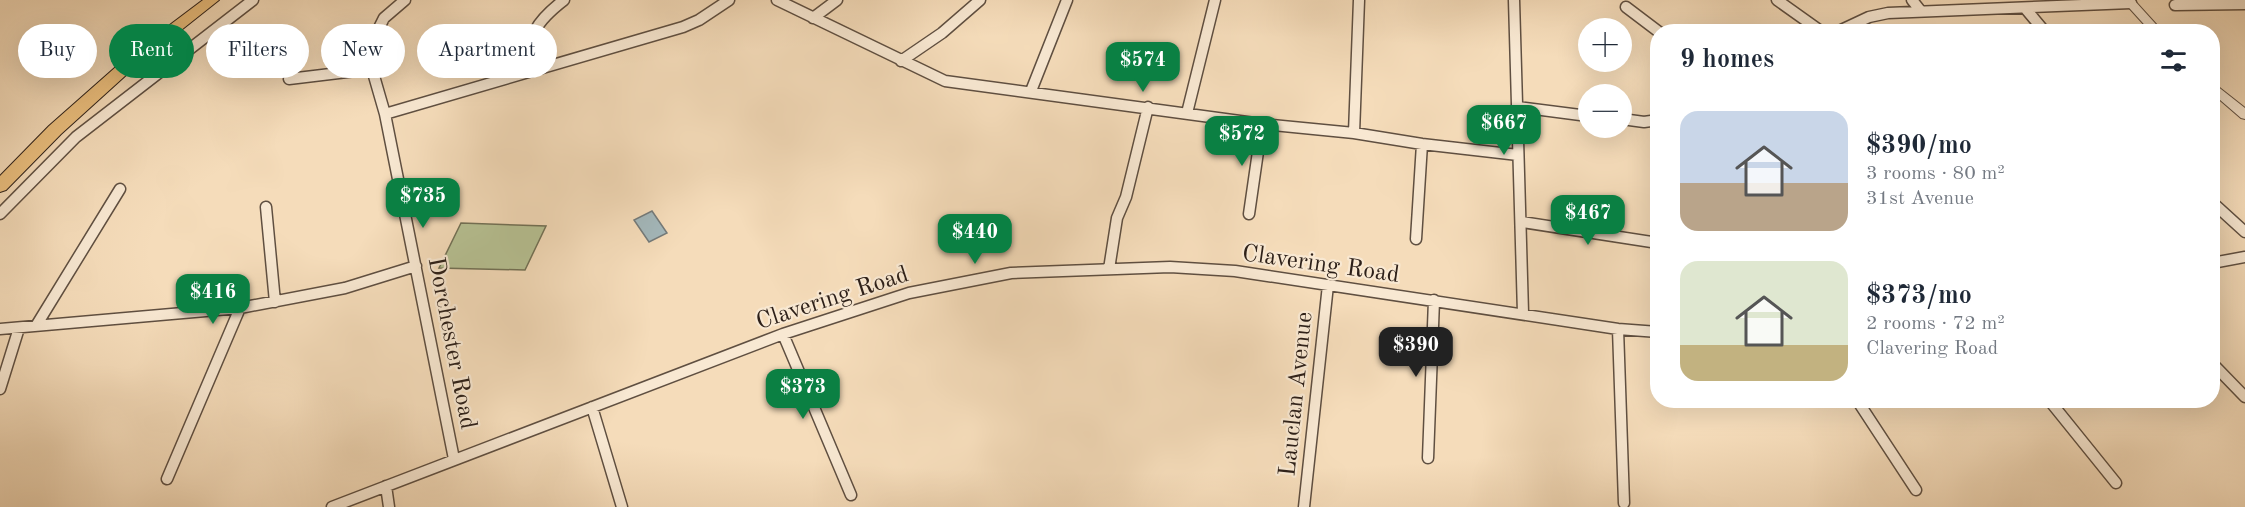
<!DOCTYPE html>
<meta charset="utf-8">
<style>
:root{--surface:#fff;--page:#f2f2f3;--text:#1f2937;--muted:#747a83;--accent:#0b8043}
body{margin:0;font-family:"Old Standard TT",serif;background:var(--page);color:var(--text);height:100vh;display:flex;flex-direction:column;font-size:22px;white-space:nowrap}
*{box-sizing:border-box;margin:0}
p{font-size:20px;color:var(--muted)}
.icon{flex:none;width:33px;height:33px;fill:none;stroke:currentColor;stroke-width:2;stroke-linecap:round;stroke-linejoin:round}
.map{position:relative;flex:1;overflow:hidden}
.side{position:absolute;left:1650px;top:24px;width:570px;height:384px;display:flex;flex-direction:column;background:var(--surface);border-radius:24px;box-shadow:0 6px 24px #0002}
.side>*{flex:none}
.hud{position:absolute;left:18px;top:24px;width:570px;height:54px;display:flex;gap:12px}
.buttons{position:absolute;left:1578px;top:18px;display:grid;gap:12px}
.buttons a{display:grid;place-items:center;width:54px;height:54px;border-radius:50%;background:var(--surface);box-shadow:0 6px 24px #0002;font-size:30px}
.price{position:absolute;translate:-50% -51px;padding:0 14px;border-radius:12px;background:var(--accent);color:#fff;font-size:20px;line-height:39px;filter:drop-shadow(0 2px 3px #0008)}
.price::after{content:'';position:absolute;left:50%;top:36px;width:18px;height:14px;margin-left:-9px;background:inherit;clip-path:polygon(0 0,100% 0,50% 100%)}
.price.current{background:#222;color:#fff}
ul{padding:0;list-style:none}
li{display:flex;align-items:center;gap:18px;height:150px;padding:0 30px}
li span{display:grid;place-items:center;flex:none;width:168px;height:120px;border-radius:18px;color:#555}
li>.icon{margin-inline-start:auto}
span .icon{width:72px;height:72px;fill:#fffc;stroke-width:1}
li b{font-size:26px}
h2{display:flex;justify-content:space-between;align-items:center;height:72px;padding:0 30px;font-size:26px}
.chip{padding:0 21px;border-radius:27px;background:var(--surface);box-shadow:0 6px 24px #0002;font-size:21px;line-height:54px}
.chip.current{background:var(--accent);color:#fff}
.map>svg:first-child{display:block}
</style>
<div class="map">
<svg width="2245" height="507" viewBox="0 0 2245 507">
<rect width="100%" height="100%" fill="#f5dcba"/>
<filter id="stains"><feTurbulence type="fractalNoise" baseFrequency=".00333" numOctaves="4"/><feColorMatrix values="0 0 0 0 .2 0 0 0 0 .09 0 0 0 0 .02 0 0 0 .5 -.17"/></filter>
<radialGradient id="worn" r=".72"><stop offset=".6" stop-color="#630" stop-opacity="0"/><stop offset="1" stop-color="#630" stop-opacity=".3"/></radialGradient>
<!-- green -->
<path fill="#b7c294" stroke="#727156" stroke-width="1.5" d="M461 223 546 226 525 270 439 268Z"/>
<!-- water -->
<path fill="#a3b8bc" stroke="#747b7b" stroke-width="1.5" d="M652 211 667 233 649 242 634 220Z"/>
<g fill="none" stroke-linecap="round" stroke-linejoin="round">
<defs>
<path id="minor" d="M405 0 384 18 378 30 372 69 385 114 454 459
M777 0 945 81 1262 124 1354 133 1422 144 1518 155
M1514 0 1523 313
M1777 0 1822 32
M1912 0 1920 10
M2175 5 2245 4
M1626 7 1659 32
M2025 8 2045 32
M813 18 837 0
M1837 32 1869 17 1888 13 2131 3
M901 61 942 33 980 0
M533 70C524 37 538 20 564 0
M289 79 372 69
M1031 91 1067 0
M1518 107 1588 116
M1187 113 1215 0
M385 114 683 27 699 20 729 0
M1622 119 1644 122 1658 120
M1354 133 1359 0
M2212 202 2245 232
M266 207 275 302
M0 214 76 137 253 0
M1249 214 1262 124
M1522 222 1658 243
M1416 239 1422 144
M2212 263 2245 257
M1109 269 1117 218 1126 197 1148 107
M36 326 120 189
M0 329 240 308 345 288 416 266
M1618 329 1624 503
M783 334 851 495
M2212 363 2245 397
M0 389 19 328
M1857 400 1916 490
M2049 400 2116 483
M592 407 622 507
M1428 458 1434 300
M167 479 240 308
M386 486 389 507
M332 507 783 334 909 293 1011 273 1170 267 1235 271 1618 329 1658 332
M1304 507 1328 285"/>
<path id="tertiary" d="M2122 0H2134L2163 32H2151Z
M2212 82 2245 108V119L2241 118 2212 93Z"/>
<path id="primary" d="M203 0H219L136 66 61 134 6 190 0 192V176L49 126 126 58Z"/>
</defs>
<!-- minor casing -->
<use href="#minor" stroke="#5f4f41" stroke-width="13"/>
<!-- tertiary casing -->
<use href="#tertiary" stroke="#5f4f41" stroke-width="2"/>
<!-- primary casing -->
<use href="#primary" stroke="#2d2019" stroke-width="2"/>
<!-- minor -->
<use href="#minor" stroke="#f8e8d2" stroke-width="10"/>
<!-- tertiary -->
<use href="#tertiary" fill="#f8e8d2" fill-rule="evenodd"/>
<!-- primary -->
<use href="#primary" fill="#eabe7d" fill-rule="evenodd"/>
</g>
<g text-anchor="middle" stroke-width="4.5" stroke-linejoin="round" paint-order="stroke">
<!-- street labels -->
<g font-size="24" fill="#2d2019" stroke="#f8e8d2">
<text transform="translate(1321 263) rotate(8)" y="8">Clavering Road</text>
<text transform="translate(832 297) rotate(-18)" y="8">Clavering Road</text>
<text transform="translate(453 343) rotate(79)" y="8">Dorchester Road</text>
<text transform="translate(1295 394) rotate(-84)" y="8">Lauclan Avenue</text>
</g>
</g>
<rect width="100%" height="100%" filter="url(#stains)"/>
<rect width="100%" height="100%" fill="url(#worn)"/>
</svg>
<div class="buttons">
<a>+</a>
<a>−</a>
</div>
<b class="price" style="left:1143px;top:93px">$574</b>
<b class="price" style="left:1504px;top:156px">$667</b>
<b class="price" style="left:1242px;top:167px">$572</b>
<b class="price" style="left:423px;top:229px">$735</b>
<b class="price" style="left:1588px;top:246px">$467</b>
<b class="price" style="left:975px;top:265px">$440</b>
<b class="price" style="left:213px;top:325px">$416</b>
<b class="price current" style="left:1416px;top:378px">$390</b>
<b class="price" style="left:803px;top:420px">$373</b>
<div class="hud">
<a class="chip">Buy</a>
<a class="chip current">Rent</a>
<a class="chip">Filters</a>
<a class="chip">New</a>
<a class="chip">Apartment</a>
</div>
<section class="side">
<h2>9 homes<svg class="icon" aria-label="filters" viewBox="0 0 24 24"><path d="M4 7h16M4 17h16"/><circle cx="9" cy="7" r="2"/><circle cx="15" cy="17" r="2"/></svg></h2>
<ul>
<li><span style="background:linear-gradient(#c9d6e8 60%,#b9a48a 0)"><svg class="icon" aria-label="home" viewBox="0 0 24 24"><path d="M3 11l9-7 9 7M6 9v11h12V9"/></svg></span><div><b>$390/mo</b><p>3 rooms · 80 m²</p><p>31st Avenue</p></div></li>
<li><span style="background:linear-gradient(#dfe7d0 70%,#c2b280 0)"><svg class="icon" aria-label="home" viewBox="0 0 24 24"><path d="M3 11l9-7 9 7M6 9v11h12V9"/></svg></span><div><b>$373/mo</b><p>2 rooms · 72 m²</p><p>Clavering Road</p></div></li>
</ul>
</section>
</div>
